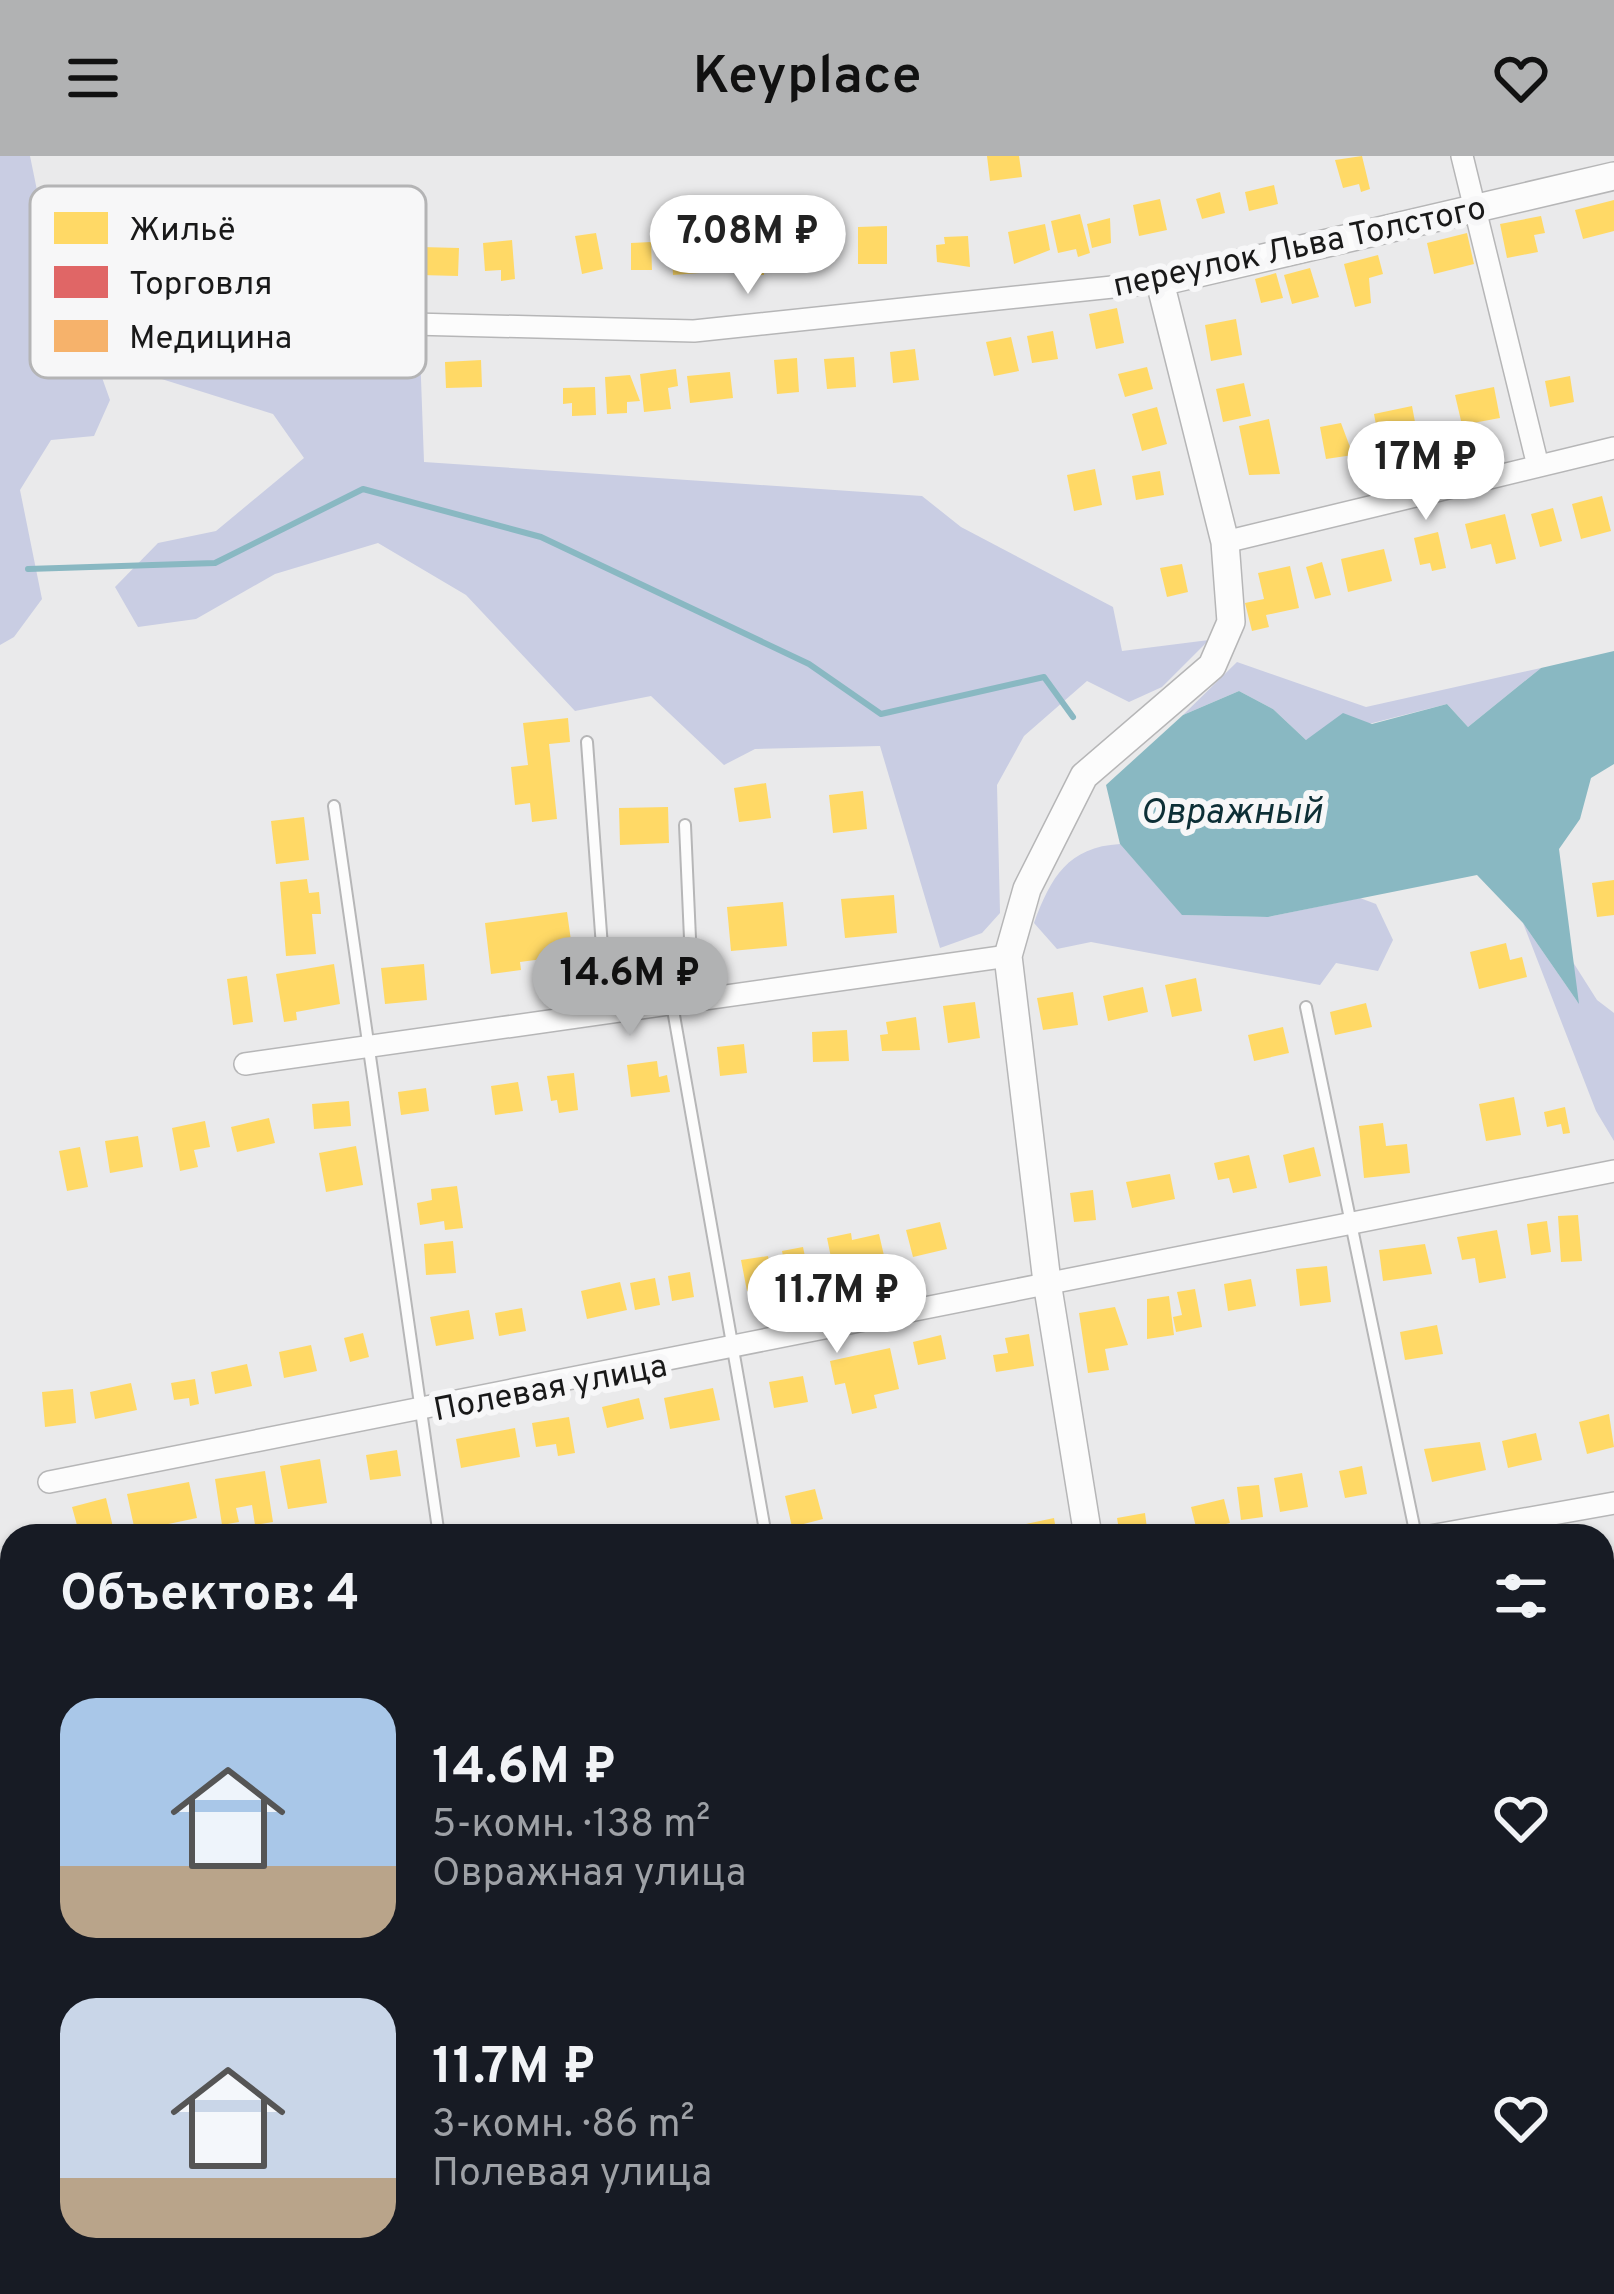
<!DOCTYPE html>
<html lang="ru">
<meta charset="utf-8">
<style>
:root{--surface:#171b24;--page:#242831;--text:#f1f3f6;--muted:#9ea1a6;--accent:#b1b2b3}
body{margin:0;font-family:Overpass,sans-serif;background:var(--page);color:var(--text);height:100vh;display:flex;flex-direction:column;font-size:45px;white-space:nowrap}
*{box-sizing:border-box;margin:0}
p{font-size:39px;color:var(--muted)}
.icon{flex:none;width:66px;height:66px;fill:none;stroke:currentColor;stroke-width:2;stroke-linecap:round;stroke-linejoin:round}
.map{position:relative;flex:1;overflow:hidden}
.sheet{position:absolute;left:0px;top:1368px;width:1614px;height:771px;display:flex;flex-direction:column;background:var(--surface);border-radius:36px 36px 0 0;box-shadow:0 3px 9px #0004}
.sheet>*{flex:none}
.price{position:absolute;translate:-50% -102px;padding:0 27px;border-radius:42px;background:#fff;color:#222;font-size:39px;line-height:78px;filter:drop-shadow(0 3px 6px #0008)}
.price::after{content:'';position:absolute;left:50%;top:72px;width:36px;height:27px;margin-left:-18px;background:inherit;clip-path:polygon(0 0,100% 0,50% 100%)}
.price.current{background:var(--accent);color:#111}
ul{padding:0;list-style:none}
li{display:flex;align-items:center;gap:36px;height:300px;padding:0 60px}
li span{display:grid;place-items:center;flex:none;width:336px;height:240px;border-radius:36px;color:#555}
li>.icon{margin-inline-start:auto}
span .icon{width:144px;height:144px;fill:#fffc;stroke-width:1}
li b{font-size:51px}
h2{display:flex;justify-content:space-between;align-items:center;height:144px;padding:0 60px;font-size:51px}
header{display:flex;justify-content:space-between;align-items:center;height:156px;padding:0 60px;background:var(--accent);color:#111;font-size:54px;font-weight:600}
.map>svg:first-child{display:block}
</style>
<header><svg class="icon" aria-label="menu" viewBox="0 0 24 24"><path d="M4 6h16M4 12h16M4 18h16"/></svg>Keyplace<svg class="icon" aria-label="heart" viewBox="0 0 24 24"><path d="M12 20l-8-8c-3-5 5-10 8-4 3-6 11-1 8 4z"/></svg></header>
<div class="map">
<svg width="1614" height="2138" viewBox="0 0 1614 2138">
<rect width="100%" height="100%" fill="#eaeaeb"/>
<!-- medical -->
<path fill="#ebe1eb" d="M1614 1572V2015L1602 2017V1574Z"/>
<!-- green -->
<path fill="#c9cde3" d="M0 0H30L50 98 207 137 284 141 310 185 420 195 424 306 922 340 961 371 1113 451 1122 495 1209 484 1162 531 1129 546 1087 525 1024 580 997 629 1000 757 982 777 940 792 880 590 755 593 724 609 651 540 575 555 466 439 378 387 275 418 196 463 138 471 115 431 158 387 216 375 304 302 273 258 95 202 110 244 94 280 51 284 20 334 42 443 14 481 0 489Z
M1237 506 1366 551 1541 512 1468 571 1447 548 1306 584 1273 553 1239 535 1183 559Z
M1120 688 1183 759 1268 761 1360 742 1376 748 1393 784 1378 815 1336 807 1320 829 1091 786 1057 793 1034 767C1051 721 1068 691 1120 688Z
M1523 767 1577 845 1571 803 1597 844 1614 857V985L1596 955Z
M0 1614 12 1673V2127H133L136 2138H0Z
M1614 2095V2138H1469L1467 2127H1602V2097Z"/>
<!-- water -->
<path fill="#89b8c2" d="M1614 495V608L1591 622 1580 663 1559 693 1579 848 1523 767 1477 719 1268 761 1182 759 1120 688 1106 629 1183 559 1239 535 1273 553 1306 584 1343 557 1372 568 1447 548 1468 571 1541 512Z"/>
<!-- homes -->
<path fill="#ffd966" d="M987 0H1019L1022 21 990 25Z
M1362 0 1370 33 1361 36 1359 28 1343 32 1335 4Z
M1274 29 1278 48 1249 55 1245 36Z
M1220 36 1225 57 1202 63 1196 43Z
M1160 43 1167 74 1139 80 1133 49Z
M1614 44V75L1583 83 1575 54Z
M1080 58 1090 97 1078 101 1076 93 1058 97 1051 65Z
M1541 60 1545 77 1534 79 1538 96 1507 102 1500 68Z
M1110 62 1111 87 1092 92 1087 68Z
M692 64 693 85 712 84 713 116 673 119 670 66Z
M829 64 833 101 812 103 809 66Z
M1045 68 1050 94 1014 108 1008 76Z
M887 70V108H858V71Z
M596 77 603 113 582 118 575 80Z
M1467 77 1474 108 1434 118 1427 87Z
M968 80 970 111 937 106 936 89 945 88 944 81Z
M782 83V104H764V119H747V111H735L736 84Z
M512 84 515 123 501 125V114L485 115 483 87Z
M651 86 652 114H631V87Z
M421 91 459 92 458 120 420 119Z
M1378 99 1383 118 1369 122 1371 147 1355 151 1344 108Z
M1310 112 1319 141 1292 148 1284 119Z
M1276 117 1283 142 1261 147 1255 123Z
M1117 152 1124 187 1096 193 1089 158Z
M1236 163 1242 199 1211 205 1205 169Z
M1053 175 1058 203 1032 207 1027 180Z
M1011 181 1019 215 994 220 986 186Z
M915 193 919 224 893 227 890 196Z
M854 201 856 231 827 233 824 203Z
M797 202 799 236 777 238 774 204Z
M481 204 482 231 446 232 445 206Z
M1147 211 1153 233 1125 241 1118 218Z
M676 213 678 230 668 232 671 253 644 256 640 218Z
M730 216 733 242 690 247 687 220Z
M630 219 640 245 627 246V257L607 258 605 221Z
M1570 220 1574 246 1550 251 1545 225Z
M1244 227 1251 260 1223 266 1216 233Z
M595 231 596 259 572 260V247L563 248V232Z
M1494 231 1500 262 1462 269 1455 239Z
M1412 250 1418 282 1381 295 1374 258Z
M1157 251 1167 288 1142 295 1132 258Z
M1269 263 1280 318 1249 319 1239 270Z
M1341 267 1353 299 1326 303 1320 271Z
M1095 313 1102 349 1074 355 1067 319Z
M1160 315 1164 339 1136 344 1132 320Z
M1602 340 1611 375 1581 383 1572 348Z
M1553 352 1562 385 1540 391 1531 358Z
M1505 358 1516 403 1496 408 1491 388 1471 393 1465 368Z
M1438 376 1446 412 1432 415 1430 407 1420 409 1414 382Z
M1384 393 1392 425 1348 436 1341 403Z
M1322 406 1331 439 1315 443 1306 411Z
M1182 408 1188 436 1167 441 1160 412Z
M1290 410 1299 452 1266 459 1269 471 1252 475 1245 447 1264 443 1258 417Z
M568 562 570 586 549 588 557 663 532 666 530 647 515 649 511 611 528 609 523 567Z
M766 627 771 662 739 666 734 632Z
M863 635 867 673 833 677 829 639Z
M668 651 669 687 620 689 619 652Z
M304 661 309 704 276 708 271 665Z
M307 723 309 737 319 736 321 758H312L316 798 286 800 280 726Z
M1614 724V759L1597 761 1592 727Z
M894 739 897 777 845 782 841 743Z
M783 746 787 790 731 795 727 751Z
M567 756 573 799 520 806 521 814 491 818 485 767Z
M1506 787 1510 804 1522 801 1527 821 1479 833 1470 796Z
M334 808 340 848 296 856 297 864 284 866 276 818Z
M424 808 427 844 385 848 381 812Z
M247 820 253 866 233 869 227 823Z
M1196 822 1202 855 1172 861 1165 829Z
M1143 831 1148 856 1108 865 1103 840Z
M1073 836 1078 869 1043 874 1037 842Z
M975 846 980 882 948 887 943 850Z
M1366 847 1372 871 1335 879 1330 856Z
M916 861 920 894 882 895 880 879 888 878 886 866Z
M1283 871 1289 897 1254 905 1248 879Z
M847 874 849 905 813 906 812 876Z
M744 888 747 917 720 920 717 891Z
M657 905 659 921 667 919 670 936 631 941 627 909Z
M574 917 578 954 559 957 557 944 551 945 547 920Z
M518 926 523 955 495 959 491 930Z
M426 932 429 955 401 959 398 936Z
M1514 941 1521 979 1486 985 1479 948Z
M349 945 351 970 314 973 312 948Z
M1565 951 1570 977 1563 978 1561 968 1547 971 1544 956Z
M269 962 275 987 237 996 231 971Z
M205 965 210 991 194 994 198 1011 180 1015 172 972Z
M1383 967 1386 990 1407 988 1410 1017 1364 1022 1359 970Z
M138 980 143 1011 110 1017 105 985Z
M356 990 363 1029 326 1036 319 997Z
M80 991 88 1031 67 1035 59 995Z
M1314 991 1321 1020 1289 1027 1283 999Z
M1249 999 1257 1032 1233 1037 1229 1022 1218 1024 1214 1007Z
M1170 1018 1175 1043 1132 1052 1126 1026Z
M457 1030 463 1072 445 1074 444 1065 420 1069 417 1047 432 1044 431 1033Z
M1093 1034 1096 1064 1074 1066 1070 1037Z
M1578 1059 1582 1105 1561 1106 1558 1060Z
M1547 1065 1551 1096 1531 1099 1527 1068Z
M940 1066 947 1093 913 1101 906 1074Z
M1497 1074 1506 1122 1479 1127 1475 1102 1462 1104 1457 1081Z
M851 1077 852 1084 879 1078 885 1104 834 1116 827 1082Z
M453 1085 456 1117 426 1119 424 1088Z
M1425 1088 1432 1118 1383 1125 1379 1094Z
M803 1091 810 1125 789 1130 782 1095Z
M768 1100 774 1130 747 1135 741 1104Z
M1327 1110 1331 1146 1300 1150 1296 1113Z
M690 1116 694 1141 672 1145 668 1120Z
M655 1122 660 1149 635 1154 630 1127Z
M1251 1123 1256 1150 1228 1155 1224 1128Z
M620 1126 627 1154 587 1163 581 1135Z
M1195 1133 1202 1171 1176 1176 1173 1161 1182 1159 1177 1136Z
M1169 1140 1174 1179 1147 1183V1143Z
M1115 1151 1128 1189 1105 1193 1109 1214 1088 1217 1079 1157Z
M522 1152 526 1175 499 1180 495 1157Z
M469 1154 474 1183 436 1190 430 1161Z
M1437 1169 1443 1198 1405 1204 1400 1176Z
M363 1177 369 1201 350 1206 344 1182Z
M1029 1178 1034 1210 996 1216 993 1199 1008 1197 1005 1182Z
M941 1179 946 1203 918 1209 913 1186Z
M311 1189 317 1215 284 1222 279 1196Z
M890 1192 899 1233 874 1239 877 1252 852 1258 845 1227 835 1229 830 1205Z
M247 1208 252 1230 215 1238 211 1216Z
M803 1220 808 1246 774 1252 769 1226Z
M195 1223 199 1248 190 1250 189 1242 174 1244 171 1227Z
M131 1227 137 1254 95 1263 90 1236Z
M713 1232 720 1264 670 1273 664 1242Z
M73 1233 76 1267 45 1271 42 1236Z
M639 1242 644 1263 607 1272 602 1251Z
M1609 1258 1614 1291 1587 1298 1579 1266Z
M569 1261 575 1297 558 1300 556 1288 536 1291 532 1267Z
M515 1272 520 1301 461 1312 456 1283Z
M1536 1277 1542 1304 1508 1312 1502 1285Z
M1480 1286 1486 1314 1432 1326 1424 1293Z
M397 1294 401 1320 370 1324 366 1299Z
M320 1303 327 1347 288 1353 280 1310Z
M1362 1310 1367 1338 1345 1342 1339 1315Z
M265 1315 273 1366 255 1369 252 1349 236 1352 239 1366 222 1369 215 1323Z
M1302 1317 1308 1351 1280 1356 1274 1322Z
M189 1326 197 1362 135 1375 127 1338Z
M1259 1329 1263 1361 1241 1364 1237 1331Z
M815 1333 823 1363 792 1371 785 1340Z
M106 1342 113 1371 80 1380 72 1351Z
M1224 1343 1230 1367 1197 1375 1191 1351Z
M1145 1357 1148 1380H1120L1117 1362Z
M1054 1362 1057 1380H1028L1026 1368Z
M760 2127H816L818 2138H761Z"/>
<!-- shops -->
<path fill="#e06666" d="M676 2127H735L737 2138H678Z"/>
<!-- health -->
<path fill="#f6b26b" d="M1614 1628V1665L1602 1668V1630Z"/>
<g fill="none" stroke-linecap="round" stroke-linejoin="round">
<!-- stream -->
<path stroke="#89b8c2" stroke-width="6" d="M28 413 215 407 363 333 541 381 809 508 881 558 1044 521 1073 561"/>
<defs>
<path id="service" d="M587 586 602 791 614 856
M334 650 439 1380
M685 669 692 828 672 848 766 1380
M1306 851 1416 1380
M1602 1591 1614 1589
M574 2127 577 2138
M900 2127 902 2138
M1297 2127 1299 2138"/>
<path id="minor" d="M1462 0 1538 310
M335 166 694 175 1160 126
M1225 386 1614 292
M245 908 1008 800
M49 1326 1614 1015
M1430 1380 1614 1347"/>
<path id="tertiary" d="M1088 1380 1047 1126 1008 800 1027 733 1084 620 1212 510 1231 466 1225 386 1160 126 1614 20
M1602 2062 1614 2060
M1193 2138 1259 2127"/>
</defs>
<!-- service casing -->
<use href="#service" stroke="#b6b6b7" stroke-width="14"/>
<!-- minor casing -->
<use href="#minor" stroke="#b6b6b7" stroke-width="24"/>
<!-- tertiary casing -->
<use href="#tertiary" stroke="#b6b6b7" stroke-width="30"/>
<!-- path -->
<path stroke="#d0d0d0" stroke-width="3" stroke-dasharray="12 6" stroke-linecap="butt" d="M1602 2027 1614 2025
M1602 2090 1614 2087
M1602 2120 1614 2117
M1349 2138 1407 2127
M1508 2138 1564 2127"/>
<!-- service -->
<use href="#service" stroke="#fcfcfc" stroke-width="10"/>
<!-- minor -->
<use href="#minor" stroke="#fcfcfc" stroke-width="21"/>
<!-- tertiary -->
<use href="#tertiary" stroke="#fcfcfc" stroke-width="27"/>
<defs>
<path id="rail" d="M0 1563 12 1617
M148 2127 151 2138"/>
</defs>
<!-- rail casing -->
<use href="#rail" stroke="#bababa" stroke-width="10"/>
<!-- rail -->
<use href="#rail" stroke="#f7f7f8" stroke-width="6" stroke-dasharray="18" stroke-linecap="butt"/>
</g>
<g text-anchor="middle" stroke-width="12" stroke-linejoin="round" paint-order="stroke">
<!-- street labels -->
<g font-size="33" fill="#191919" stroke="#f7f7f8">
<text transform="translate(1299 89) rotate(-12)" y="12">переулок Льва Толстого</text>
<text transform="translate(550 1230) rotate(-11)" y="12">Полевая улица</text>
</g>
<!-- water labels -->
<g font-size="36" font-style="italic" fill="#0d2f36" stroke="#f7f7f8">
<text x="1231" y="667">Овражный</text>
</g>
</g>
<!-- legend -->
<rect x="30" y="30" width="396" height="192" rx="18" fill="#f7f7f8" stroke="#b4b4b5" stroke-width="3"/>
<rect x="54" y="56" width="54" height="32" fill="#ffd966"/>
<rect x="54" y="110" width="54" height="32" fill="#e06666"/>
<rect x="54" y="164" width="54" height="32" fill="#f6b26b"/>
<g font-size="33" fill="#191919">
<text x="129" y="84">Жильё</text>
<text x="129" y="138">Торговля</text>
<text x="129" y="192">Медицина</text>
</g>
</svg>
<b class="price" style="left:748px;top:141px">7.08M ₽</b>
<b class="price" style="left:1426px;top:367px">17M ₽</b>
<b class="price current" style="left:630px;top:883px">14.6M ₽</b>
<b class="price" style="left:837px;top:1200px">11.7M ₽</b>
<section class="sheet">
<h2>Объектов: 4<svg class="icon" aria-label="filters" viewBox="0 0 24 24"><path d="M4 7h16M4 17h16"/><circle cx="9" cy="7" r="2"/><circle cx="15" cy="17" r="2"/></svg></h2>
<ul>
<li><span style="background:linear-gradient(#a9c7e8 70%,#b9a48a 0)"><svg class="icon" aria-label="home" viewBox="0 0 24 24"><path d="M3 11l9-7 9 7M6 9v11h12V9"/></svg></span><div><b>14.6M ₽</b><p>5-комн. · 138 m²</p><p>Овражная улица</p></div><svg class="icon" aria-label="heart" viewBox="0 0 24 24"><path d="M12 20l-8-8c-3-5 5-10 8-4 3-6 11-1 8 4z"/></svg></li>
<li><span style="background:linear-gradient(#c9d6e8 75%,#b9a48a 0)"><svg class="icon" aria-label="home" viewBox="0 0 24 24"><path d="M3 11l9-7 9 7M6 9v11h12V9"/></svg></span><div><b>11.7M ₽</b><p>3-комн. · 86 m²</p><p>Полевая улица</p></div><svg class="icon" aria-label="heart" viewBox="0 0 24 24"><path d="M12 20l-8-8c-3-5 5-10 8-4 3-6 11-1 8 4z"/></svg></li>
</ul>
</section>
</div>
